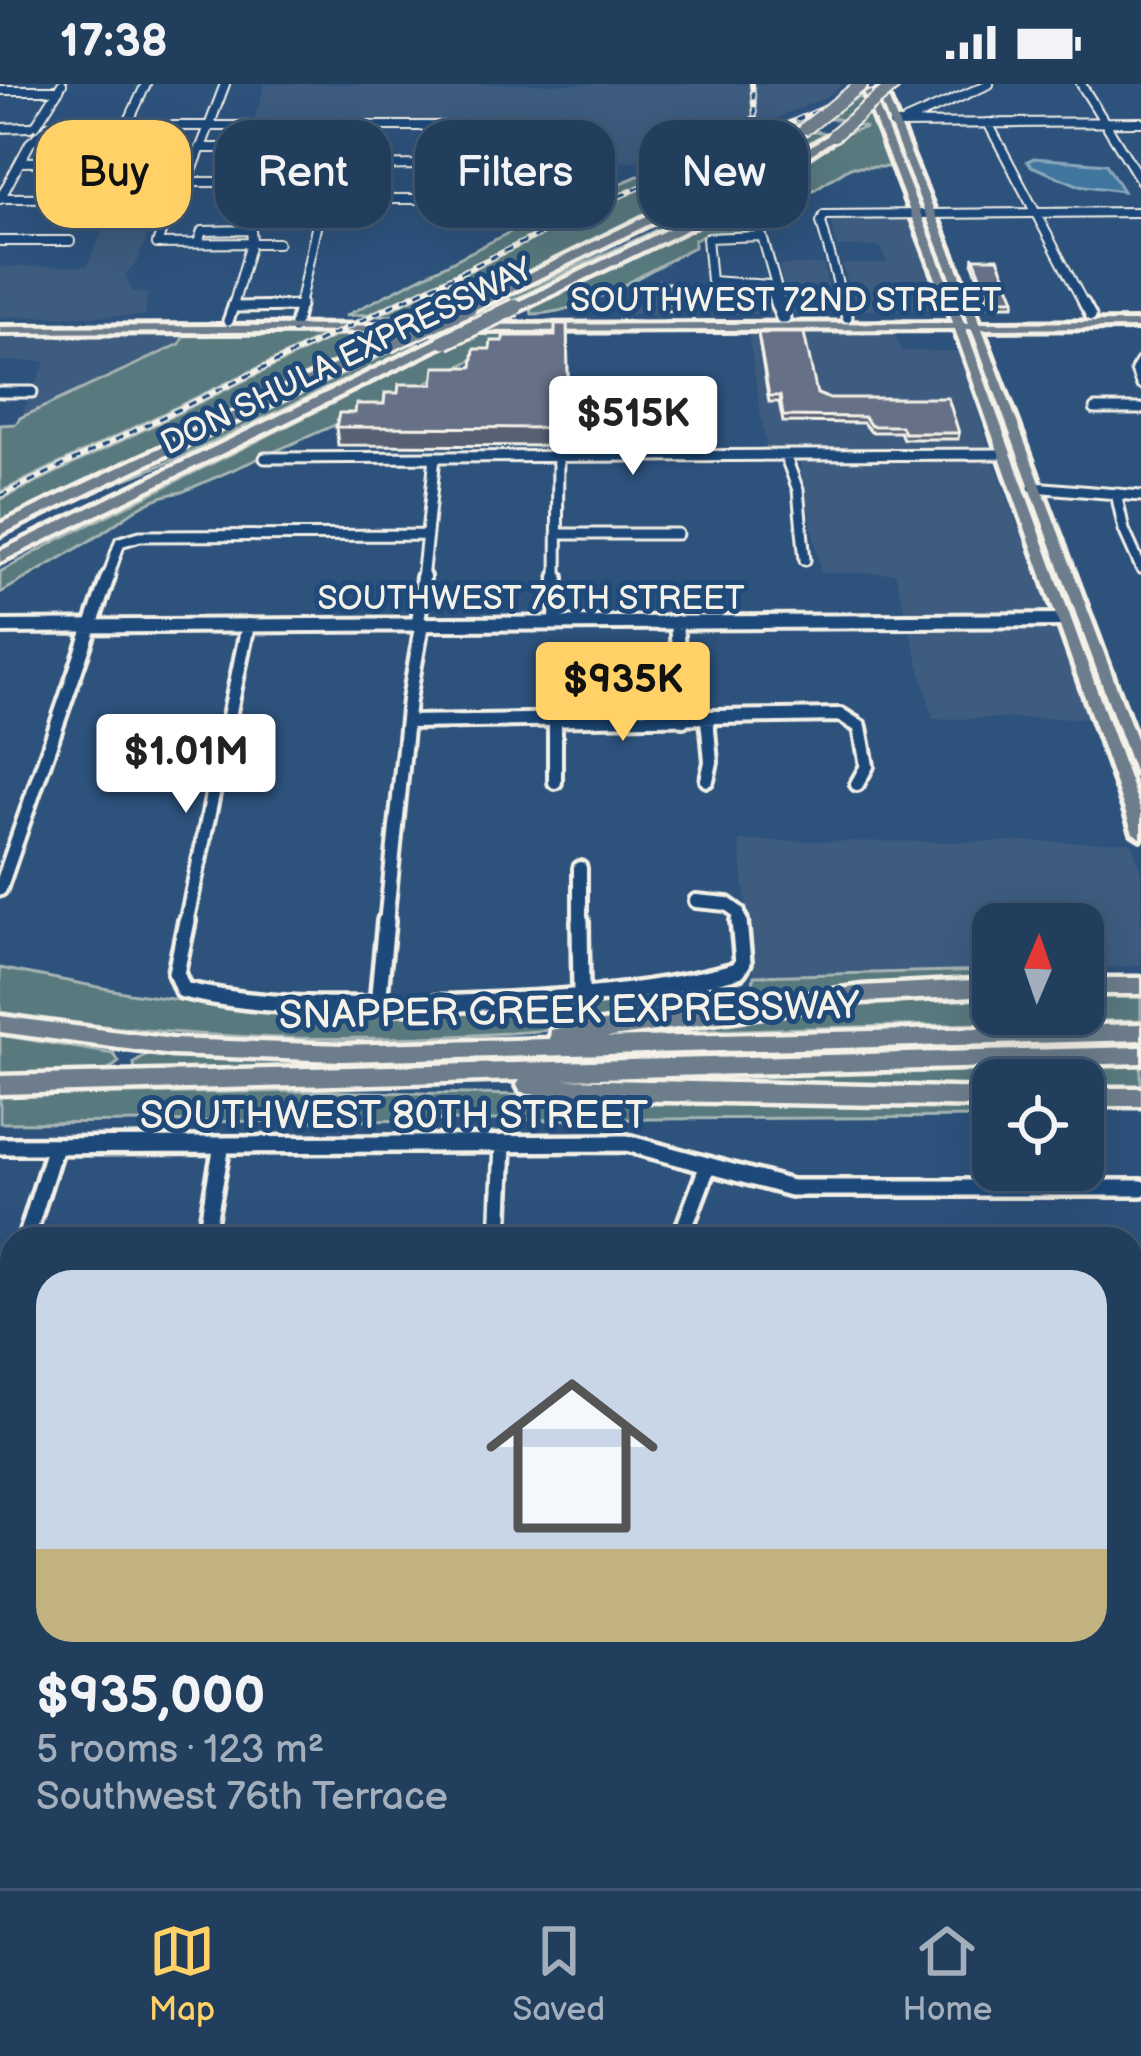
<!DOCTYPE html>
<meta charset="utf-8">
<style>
:root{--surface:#223e5d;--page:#2a4563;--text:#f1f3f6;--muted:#a2aebc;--line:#3f5772;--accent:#ffd166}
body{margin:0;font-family:"Balsamiq Sans",sans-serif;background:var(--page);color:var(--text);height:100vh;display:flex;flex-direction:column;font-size:45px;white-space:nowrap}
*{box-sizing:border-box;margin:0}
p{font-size:39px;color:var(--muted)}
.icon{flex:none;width:66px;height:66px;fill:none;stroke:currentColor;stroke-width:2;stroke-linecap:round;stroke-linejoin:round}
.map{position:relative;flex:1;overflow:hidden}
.sheet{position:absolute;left:0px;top:1143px;width:1143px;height:663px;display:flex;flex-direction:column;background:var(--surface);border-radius:36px 36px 0 0;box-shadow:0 12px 48px #0002,0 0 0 3px var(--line)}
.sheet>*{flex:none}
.hud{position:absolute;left:36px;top:36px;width:1071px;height:108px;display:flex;gap:24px}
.needle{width:78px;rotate:2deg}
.buttons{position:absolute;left:972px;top:819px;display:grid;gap:24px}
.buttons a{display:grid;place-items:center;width:132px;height:132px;border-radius:24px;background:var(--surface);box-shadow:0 12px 48px #0002,0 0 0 3px var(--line);font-size:60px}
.price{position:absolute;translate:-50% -102px;padding:0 27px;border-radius:12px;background:#fff;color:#222;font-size:39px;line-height:78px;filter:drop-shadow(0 3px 6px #0008)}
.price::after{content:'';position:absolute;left:50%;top:72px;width:36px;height:27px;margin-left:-18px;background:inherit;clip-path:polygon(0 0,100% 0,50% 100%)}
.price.selected{background:var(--accent);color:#111}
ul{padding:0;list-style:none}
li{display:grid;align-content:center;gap:24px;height:636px;padding:0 36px}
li+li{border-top:3px solid var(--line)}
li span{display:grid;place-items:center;height:372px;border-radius:36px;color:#555}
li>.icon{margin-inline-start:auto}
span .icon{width:216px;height:216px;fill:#fffc;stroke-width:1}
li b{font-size:51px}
.tag{padding:0 42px;border-radius:36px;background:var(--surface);box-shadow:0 12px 48px #0002,0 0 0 3px var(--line);font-size:42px;line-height:108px}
.tag.selected{background:var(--accent);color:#111}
.status{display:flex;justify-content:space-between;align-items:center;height:84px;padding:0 60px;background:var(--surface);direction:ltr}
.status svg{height:33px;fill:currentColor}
.menu{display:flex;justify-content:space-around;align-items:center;height:168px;border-top:3px solid var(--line);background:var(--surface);font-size:33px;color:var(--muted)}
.menu a{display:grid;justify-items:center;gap:6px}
.menu .selected{color:var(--accent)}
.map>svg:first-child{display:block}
</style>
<div class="status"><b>17:38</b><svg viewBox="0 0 49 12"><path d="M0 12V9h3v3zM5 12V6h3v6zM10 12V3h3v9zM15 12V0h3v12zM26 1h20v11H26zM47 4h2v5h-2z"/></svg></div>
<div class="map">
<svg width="1141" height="1804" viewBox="0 0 1141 1804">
<rect width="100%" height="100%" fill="#2d527c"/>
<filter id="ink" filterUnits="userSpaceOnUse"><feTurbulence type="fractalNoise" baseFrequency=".00833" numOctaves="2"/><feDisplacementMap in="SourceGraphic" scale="24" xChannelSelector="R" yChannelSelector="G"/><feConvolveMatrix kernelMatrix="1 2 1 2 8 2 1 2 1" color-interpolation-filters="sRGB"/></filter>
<g filter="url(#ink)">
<!-- built -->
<path fill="#3e5b7f" d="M265 0H843L827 13 670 78 585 76 578 38 253 40Z
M109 133H154L137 179 126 190 131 207 147 210 145 232 0 233V183L87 182Z
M911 135 945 226H856L842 180 887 179 881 163H837L830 134Z
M823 180 835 226 790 229 779 181Z
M768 203 774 230H628L626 204Z
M894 247 902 267H958L989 363 766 364 748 248Z
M184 251 180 260 20 334 46 277H0V252Z
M799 376 994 377 1089 634 933 635 895 489H821Z
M739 757 1132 758 1141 790V881L1083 886V840H993V886L754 892Z"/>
<!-- green -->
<path fill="#59797e" stroke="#a6b5b3" stroke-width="3" d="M863 12 889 83H850L745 149H708L694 156V163C646 187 586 230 532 230L530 222C620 179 713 140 796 86 821 70 838 46 866 44L837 35H801Z
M793 39 799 41 664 125 459 221 439 222 444 231 377 232 610 118Z
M748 44 718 65 369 230 345 232 518 144Z
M811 46 825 49 704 123 502 221H490C597 171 724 127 811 46Z
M508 249 512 256 385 319 182 408C146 413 128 432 99 451 67 471 33 490 0 509V488L56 457 454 259 473 255 462 250 380 251 377 259 0 437V416L340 250Z
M328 250 0 408V341L16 340 20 334 180 260 184 251Z
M408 260H420L179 374 93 408Z
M0 884 129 909 300 933 494 925 753 903 754 892 993 886V896C852 899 715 931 575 944 383 961 190 959 0 928Z
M993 908V930H1083V908L1141 909V936L650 948 809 921Z
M0 951 114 970 119 978 104 990 0 992Z
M147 971 371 981 135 990 134 979Z
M1141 982V1004H1083V996H993V1006L629 997Z
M314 1007 993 1020V1033L0 1039V1012Z"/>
<!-- water -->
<path fill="#41759e" stroke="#89a7bc" stroke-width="3" d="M1034 74 1106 80 1123 107 1078 101 1031 82 1027 77Z"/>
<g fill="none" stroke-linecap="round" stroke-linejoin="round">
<defs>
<path id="minor-far4" d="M1081 0 1141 97
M0 6H59
M906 37 989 0
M988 39 1085 222
M893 40 1141 38
M36 41 62 0
M48 42H546
M126 43 146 0
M0 44 30 43
M200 64H262
M20 78 195 76
M330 82 431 81
M188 98H260
M1 114 183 113
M0 115 30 59 43 47
M323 115H427
M175 132 225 0
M165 137 157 160 251 159
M199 156 202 147 251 146 252 157
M0 157H70
M233 222 251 159H278
M299 222 338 42
M776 222 769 201 711 197 707 154 762 152 782 222
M844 222 821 138 824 131 1141 128"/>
<path id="minor-far3" d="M775 219 781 234
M781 219 785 234
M843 219 847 233
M1084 219 1091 232
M233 223 234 219
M228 237 233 223 300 222
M294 245 300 219
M1141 278 1136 286 1141 300
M0 308H32
M1095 325H1141
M785 371 798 406 805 476
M265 374 1002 370
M1033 403 1141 412
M1116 409 1124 446 1141 484
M557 450H677
M107 496 120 458 140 452 427 451
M422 496 435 373
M557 496 558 372"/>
<path id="minor-far2" d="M676 538 683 636
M556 539 557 493
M418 540 423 493
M0 543 1062 536
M707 635 711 678 707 696
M555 637V698
M407 638 841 631 860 643 867 682 857 700
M580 784V840
M0 805 108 493
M696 817 727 820 738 828 739 840
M186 840 248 541
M386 840 409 616 422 540"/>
<path id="minor-far1" d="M187 837 176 889 183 906C263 925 347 922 429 920 532 917 639 913 738 886L743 878 739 837
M580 837 581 909
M378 920 386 837
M0 1062 627 1059 791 1104H1141
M26 1155 55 1062
M205 1155 222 1061
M499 1155 503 1059
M680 1155 708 1081
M0 1232 12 1192
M1131 1258H1141"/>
<path id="minor" d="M1131 1441H1141
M0 1599H12
M1131 1655H1141
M91 1804 93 1794
M322 1804 323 1794
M789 1804 801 1794"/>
<path id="major" d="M861 0H869L964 239H969L874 0H882L980 239 1141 238V244L982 245 1141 668V692L1134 687 972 245H966L1141 728V754L1133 749 955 245 0 249V243L953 239Z"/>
<path id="highway" d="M802 42 811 44 770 74 688 121 474 226 462 223 679 116Z
M834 48 839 51 838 53 711 134 520 226 508 223 703 128Z
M440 254 452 257 0 478V467Z
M384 257 396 260 0 451V440Z
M1083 894H1141V910H1083Z
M993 895V911L862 918 605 954 1141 940V956L343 977 172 971 0 948V932L172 955 343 961 550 955 551 946 559 944 862 902Z
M1141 963V979L562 995 993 1005V1023L609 1016 528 1010 520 1007 517 1001 520 996 0 1010V992Z
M1083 1004H1141V1022H1083Z"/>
</defs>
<!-- minor-far4 casing -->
<use href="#minor-far4" stroke="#f4f1e8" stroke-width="12"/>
<!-- minor-far3 casing -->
<use href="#minor-far3" stroke="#f4f1e8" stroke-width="15"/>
<!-- minor-far2 casing -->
<use href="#minor-far2" stroke="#f4f1e8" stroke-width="20"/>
<!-- minor-far1 casing -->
<use href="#minor-far1" stroke="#f4f1e8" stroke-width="24"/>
<!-- minor casing -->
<use href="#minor" stroke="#f4f1e8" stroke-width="27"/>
<!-- major casing -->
<use href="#major" stroke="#f4f1e8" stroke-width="10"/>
<!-- highway casing -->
<use href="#highway" stroke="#f4f1e8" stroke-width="9"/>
<!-- minor-far4 -->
<use href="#minor-far4" stroke="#1f4a7a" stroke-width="8"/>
<!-- minor-far3 -->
<use href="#minor-far3" stroke="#1f4a7a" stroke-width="9"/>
<!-- minor-far2 -->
<use href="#minor-far2" stroke="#1f4a7a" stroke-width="12"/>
<!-- minor-far1 -->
<use href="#minor-far1" stroke="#1f4a7a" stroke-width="15"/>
<!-- minor -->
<use href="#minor" stroke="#1f4a7a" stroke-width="18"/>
<!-- major -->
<use href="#major" fill="#6d7d8c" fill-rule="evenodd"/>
<!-- highway -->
<use href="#highway" fill="#6d7d8c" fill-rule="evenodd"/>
<defs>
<path id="rail" d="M736 57 755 32 752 0
M0 412 608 117 880 0"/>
</defs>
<!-- rail casing -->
<use href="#rail" stroke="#f4f1e8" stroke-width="6"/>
<!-- rail -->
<use href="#rail" stroke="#1f4a7a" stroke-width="3" stroke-dasharray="8" stroke-linecap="butt"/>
<defs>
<path id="highway-bridge-far1" d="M806 44 862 0
M834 51 895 0"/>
<path id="highway-bridge" d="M445 257 515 223
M389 260 469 223"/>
</defs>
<!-- highway-bridge-far1 casing -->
<use href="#highway-bridge-far1" stroke="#f4f1e8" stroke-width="16" stroke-linecap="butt"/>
<!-- highway-bridge casing -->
<use href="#highway-bridge" stroke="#f4f1e8" stroke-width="21" stroke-linecap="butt"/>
<!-- highway-bridge-far1 -->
<use href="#highway-bridge-far1" stroke="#6d7d8c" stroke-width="12"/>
<!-- highway-bridge -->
<use href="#highway-bridge" stroke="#6d7d8c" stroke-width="15"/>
</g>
<!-- wall -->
<path fill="#586073" stroke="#f4f1e8" stroke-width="3" d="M974 174 1015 215 1014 221H989L973 180Z
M660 199 674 218 673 227H661Z
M720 204 742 221V227H725L719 210Z
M567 240 569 362 338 361 336 343 355 329 384 320 398 309 433 300 472 283 490 265 503 257 555 252Z
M758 249 817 310 827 314 959 349 958 355H903L900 348H871L863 339 783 338 779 318H769Z"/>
<!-- building -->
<path fill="#667086" stroke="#f4f1e8" stroke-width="3" d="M974 174H998L1015 215H990Z
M660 199H671L674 218H662Z
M720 204 739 205 742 221H725Z
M555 240H567L569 344 336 343 339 329H355L356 320H384L385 309H398L399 300H433L435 283H472L474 265H490L491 257H503V252H555Z
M758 249H804L817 310 827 314H948L959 349H904L901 342H871L864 333 783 332 780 312H769Z"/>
</g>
<g text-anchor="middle" stroke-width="10" stroke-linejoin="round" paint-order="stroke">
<!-- far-street labels -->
<g font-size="33" fill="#f4f1e8" stroke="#1f4a7a">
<text x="786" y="227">SOUTHWEST 72ND STREET</text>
<text transform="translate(346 271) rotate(-26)" y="12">DON SHULA EXPRESSWAY</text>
<text x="531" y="525">SOUTHWEST 76TH STREET</text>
</g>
<!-- street labels -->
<g font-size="39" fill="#f4f1e8" stroke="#1f4a7a">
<text transform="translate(569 925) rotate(-1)" y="14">SNAPPER CREEK EXPRESSWAY</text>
<text x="394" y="1044">SOUTHWEST 80TH STREET</text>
</g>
</g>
</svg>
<div class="buttons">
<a><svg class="needle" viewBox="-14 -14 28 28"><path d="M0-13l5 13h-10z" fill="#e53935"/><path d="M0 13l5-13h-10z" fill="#a2aebc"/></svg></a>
<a><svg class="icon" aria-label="locate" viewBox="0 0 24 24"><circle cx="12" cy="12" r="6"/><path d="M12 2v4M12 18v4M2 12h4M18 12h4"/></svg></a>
</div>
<b class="price" style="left:633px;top:394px">$515K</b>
<b class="price selected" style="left:623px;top:660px">$935K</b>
<b class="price" style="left:186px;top:732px">$1.01M</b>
<div class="hud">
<a class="tag selected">Buy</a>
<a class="tag">Rent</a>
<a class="tag">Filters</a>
<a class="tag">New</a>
</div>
<section class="sheet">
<ul>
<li><span style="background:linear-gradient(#c9d6e8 75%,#c2b280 0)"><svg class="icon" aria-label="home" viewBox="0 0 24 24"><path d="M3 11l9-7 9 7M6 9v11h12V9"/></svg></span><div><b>$935,000</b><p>5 rooms · 123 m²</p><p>Southwest 76th Terrace</p></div></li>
</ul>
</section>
</div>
<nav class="menu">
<a class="selected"><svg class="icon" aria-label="map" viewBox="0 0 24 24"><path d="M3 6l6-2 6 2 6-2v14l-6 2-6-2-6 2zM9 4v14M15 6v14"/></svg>Map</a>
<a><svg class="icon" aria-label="saved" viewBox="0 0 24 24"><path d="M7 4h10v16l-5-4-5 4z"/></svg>Saved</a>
<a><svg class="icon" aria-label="home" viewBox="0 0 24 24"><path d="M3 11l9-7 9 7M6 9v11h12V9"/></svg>Home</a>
</nav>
